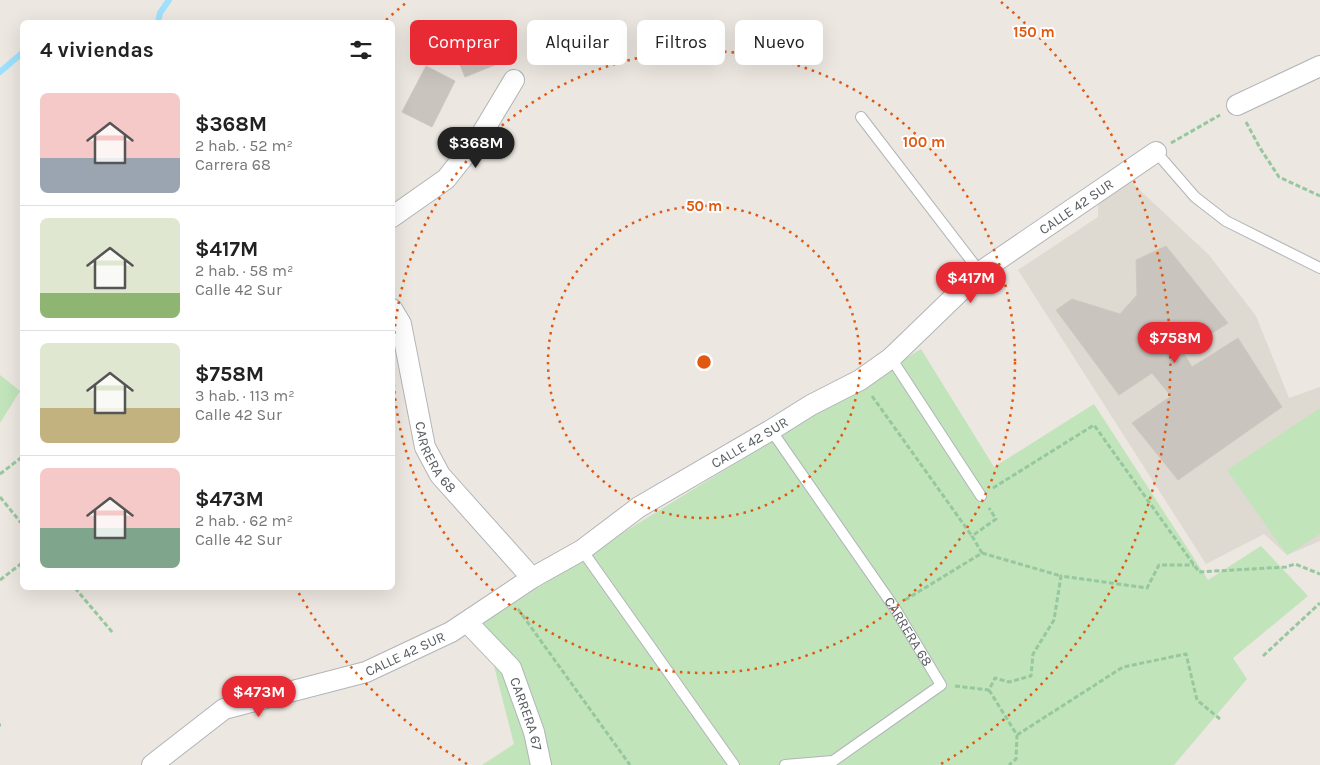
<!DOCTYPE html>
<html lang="es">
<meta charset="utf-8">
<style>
:root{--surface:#fff;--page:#f6f6f6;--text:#222;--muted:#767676;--line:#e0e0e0;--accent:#e72a34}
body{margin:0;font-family:Karla,sans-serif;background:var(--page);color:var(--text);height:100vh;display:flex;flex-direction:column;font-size:19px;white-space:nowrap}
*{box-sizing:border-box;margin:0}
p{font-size:16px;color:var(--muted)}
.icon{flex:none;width:28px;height:28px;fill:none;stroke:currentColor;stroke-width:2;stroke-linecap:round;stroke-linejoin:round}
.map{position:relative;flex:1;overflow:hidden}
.side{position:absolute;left:20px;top:20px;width:375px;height:570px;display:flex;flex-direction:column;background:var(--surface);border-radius:8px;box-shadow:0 5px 20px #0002}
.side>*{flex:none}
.hud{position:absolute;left:410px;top:20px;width:475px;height:45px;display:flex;gap:10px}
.price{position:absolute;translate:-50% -42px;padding:0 11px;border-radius:18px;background:var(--accent);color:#fff;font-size:16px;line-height:32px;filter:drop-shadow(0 1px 2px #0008)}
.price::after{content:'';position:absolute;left:50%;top:30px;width:15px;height:11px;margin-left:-8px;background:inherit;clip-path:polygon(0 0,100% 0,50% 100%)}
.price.on{background:#222;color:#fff}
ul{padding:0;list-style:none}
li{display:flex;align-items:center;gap:15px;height:125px;padding:0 20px}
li+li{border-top:1px solid var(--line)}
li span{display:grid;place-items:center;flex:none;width:140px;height:100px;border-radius:8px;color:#555}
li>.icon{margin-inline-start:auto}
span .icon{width:60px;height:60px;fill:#fffc;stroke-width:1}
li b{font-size:21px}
h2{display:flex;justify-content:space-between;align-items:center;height:60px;padding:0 20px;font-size:21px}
.pill{padding:0 18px;border-radius:8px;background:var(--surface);box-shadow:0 5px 20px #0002;font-size:18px;line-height:45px}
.pill.on{background:var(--accent);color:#fff}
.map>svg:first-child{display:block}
</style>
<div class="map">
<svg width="1320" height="765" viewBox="0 0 1320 765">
<rect width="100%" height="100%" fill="#ece7e0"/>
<!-- education -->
<path fill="#ded9d1" d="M1129 180 1209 255 1256 316 1289 398 1320 387V541L1287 555 1264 534 1206 564 1018 270 1098 217V199Z"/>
<!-- green -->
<path fill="#c1e4bb" d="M921 349 994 467 1094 404 1208 580 1261 546 1308 596 1233 658 1247 679 1174 765H482L514 744 483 623 629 529Z
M0 375 20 391 0 423Z
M1320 408V534L1287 555 1227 470Z"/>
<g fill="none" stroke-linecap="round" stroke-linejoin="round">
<!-- stream -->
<path stroke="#9de1fe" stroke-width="6" d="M158 22 160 13 169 0
M0 72 22 53"/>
</g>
<!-- building -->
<path fill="#c9c4be" stroke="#d0c8be" d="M498 24 512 58 465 77 451 43Z
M426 66 455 81 432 127 402 112Z
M1166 246 1228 323 1183 352 1192 367 1238 338 1282 407 1178 480 1132 423 1171 396 1152 373 1119 395 1056 310 1072 299 1120 314 1137 295 1136 260Z"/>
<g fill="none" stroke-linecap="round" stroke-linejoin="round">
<defs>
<g id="lane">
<path d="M861 117 980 272"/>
<path d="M1156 152 1195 197 1226 221 1320 268"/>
<path d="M891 358 981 496"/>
<path id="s1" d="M771 430 894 607 941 685 833 761 785 765"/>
<path d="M582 550 734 765"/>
</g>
<g id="street">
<path d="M1237 105 1320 66"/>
<path d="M392 217 446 179 481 135 514 80"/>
<path id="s2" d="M392 309 401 324 425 447 440 475 532 578"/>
<path id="s3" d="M467 622 511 668 534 732 541 765"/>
<path id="s4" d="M152 765 224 709 366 672 451 632 532 578 582 550 639 507 771 430 811 405 860 380 891 358 980 272 1156 152"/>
</g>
</defs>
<!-- lane casing -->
<use href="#lane" stroke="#b1b4b8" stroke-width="12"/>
<!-- street casing -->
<use href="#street" stroke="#b1b4b8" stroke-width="22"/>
<!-- path -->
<path stroke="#96c79e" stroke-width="3" stroke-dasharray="5 2.5" stroke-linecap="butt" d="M1246 122 1260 148 1279 177 1320 196
M1171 143 1220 115
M872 396 972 536
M0 474 22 457
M993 488 1094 425 1199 572 1286 567 1295 564 1320 574
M0 497 22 524
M982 553 1061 576
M0 580 22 563
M75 588 113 633
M905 600 982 553 972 536 996 519 989 508
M518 609 630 765
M1263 656 1320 603
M955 686 989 690 995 678 1009 682 1031 676 1033 654 1054 620 1061 576 1147 588 1159 565H1194
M989 690 1017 735 1016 759 1009 765
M0 725H1
M1017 735 1123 667 1186 654 1197 700 1220 719"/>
<!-- lane -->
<use href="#lane" stroke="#fff" stroke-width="10"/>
<!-- street -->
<use href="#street" stroke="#fff" stroke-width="20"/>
</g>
<!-- distance rings -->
<g fill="none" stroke="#e15910" stroke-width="2.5" stroke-dasharray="2.5 5">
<circle cx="704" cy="362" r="156"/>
<circle cx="704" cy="362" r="311"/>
<path d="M467 764A467 467 0 0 1 296 588M386 20A467 467 0 0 1 407 2M1001 2A467 467 0 0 1 941 764"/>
</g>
<g text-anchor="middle" stroke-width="4" stroke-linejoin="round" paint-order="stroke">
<!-- street labels -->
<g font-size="14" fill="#585d61" stroke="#fff">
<text dy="5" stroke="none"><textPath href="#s4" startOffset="1091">CALLE 42 SUR</textPath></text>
<text dy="5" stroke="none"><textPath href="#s4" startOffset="686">CALLE 42 SUR</textPath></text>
<text dy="5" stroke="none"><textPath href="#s2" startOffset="156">CARRERA 68</textPath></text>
<text dy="5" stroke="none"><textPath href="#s1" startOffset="244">CARRERA 68</textPath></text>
<text dy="5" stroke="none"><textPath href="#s4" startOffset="281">CALLE 42 SUR</textPath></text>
<text dy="5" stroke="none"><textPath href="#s3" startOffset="112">CARRERA 67</textPath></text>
</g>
</g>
<circle cx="704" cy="362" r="8" fill="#e15910" stroke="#fff" stroke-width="2.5"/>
<g font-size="15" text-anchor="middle" font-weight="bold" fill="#e15910" stroke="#fff" stroke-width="4" stroke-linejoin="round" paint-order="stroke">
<text x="1034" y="37">150 m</text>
<text x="924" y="147">100 m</text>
<text x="704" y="211">50 m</text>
</g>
</svg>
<b class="price on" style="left:476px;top:169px">$368M</b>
<b class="price" style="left:971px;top:304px">$417M</b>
<b class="price" style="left:1175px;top:364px">$758M</b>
<b class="price" style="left:259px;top:718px">$473M</b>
<div class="hud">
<a class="pill on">Comprar</a>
<a class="pill">Alquilar</a>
<a class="pill">Filtros</a>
<a class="pill">Nuevo</a>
</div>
<section class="side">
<h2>4 viviendas<svg class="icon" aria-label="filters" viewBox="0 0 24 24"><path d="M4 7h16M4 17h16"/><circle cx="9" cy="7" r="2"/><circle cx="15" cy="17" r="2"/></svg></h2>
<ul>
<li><span style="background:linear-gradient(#f6c9c9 65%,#9aa5b1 0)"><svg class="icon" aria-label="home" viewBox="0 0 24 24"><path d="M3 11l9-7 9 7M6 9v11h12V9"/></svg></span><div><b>$368M</b><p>2 hab. · 52 m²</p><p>Carrera 68</p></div></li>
<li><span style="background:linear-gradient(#dfe7d0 75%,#8fb573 0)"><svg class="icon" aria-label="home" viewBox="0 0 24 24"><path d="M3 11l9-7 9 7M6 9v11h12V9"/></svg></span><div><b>$417M</b><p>2 hab. · 58 m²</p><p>Calle 42 Sur</p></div></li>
<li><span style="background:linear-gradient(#dfe7d0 65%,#c2b280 0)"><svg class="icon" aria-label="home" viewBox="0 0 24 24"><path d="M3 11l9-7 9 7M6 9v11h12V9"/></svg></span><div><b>$758M</b><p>3 hab. · 113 m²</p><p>Calle 42 Sur</p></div></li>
<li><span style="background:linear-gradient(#f6c9c9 60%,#7fa58c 0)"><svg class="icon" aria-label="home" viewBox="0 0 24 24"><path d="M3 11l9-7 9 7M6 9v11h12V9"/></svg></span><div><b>$473M</b><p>2 hab. · 62 m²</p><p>Calle 42 Sur</p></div></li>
</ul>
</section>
</div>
